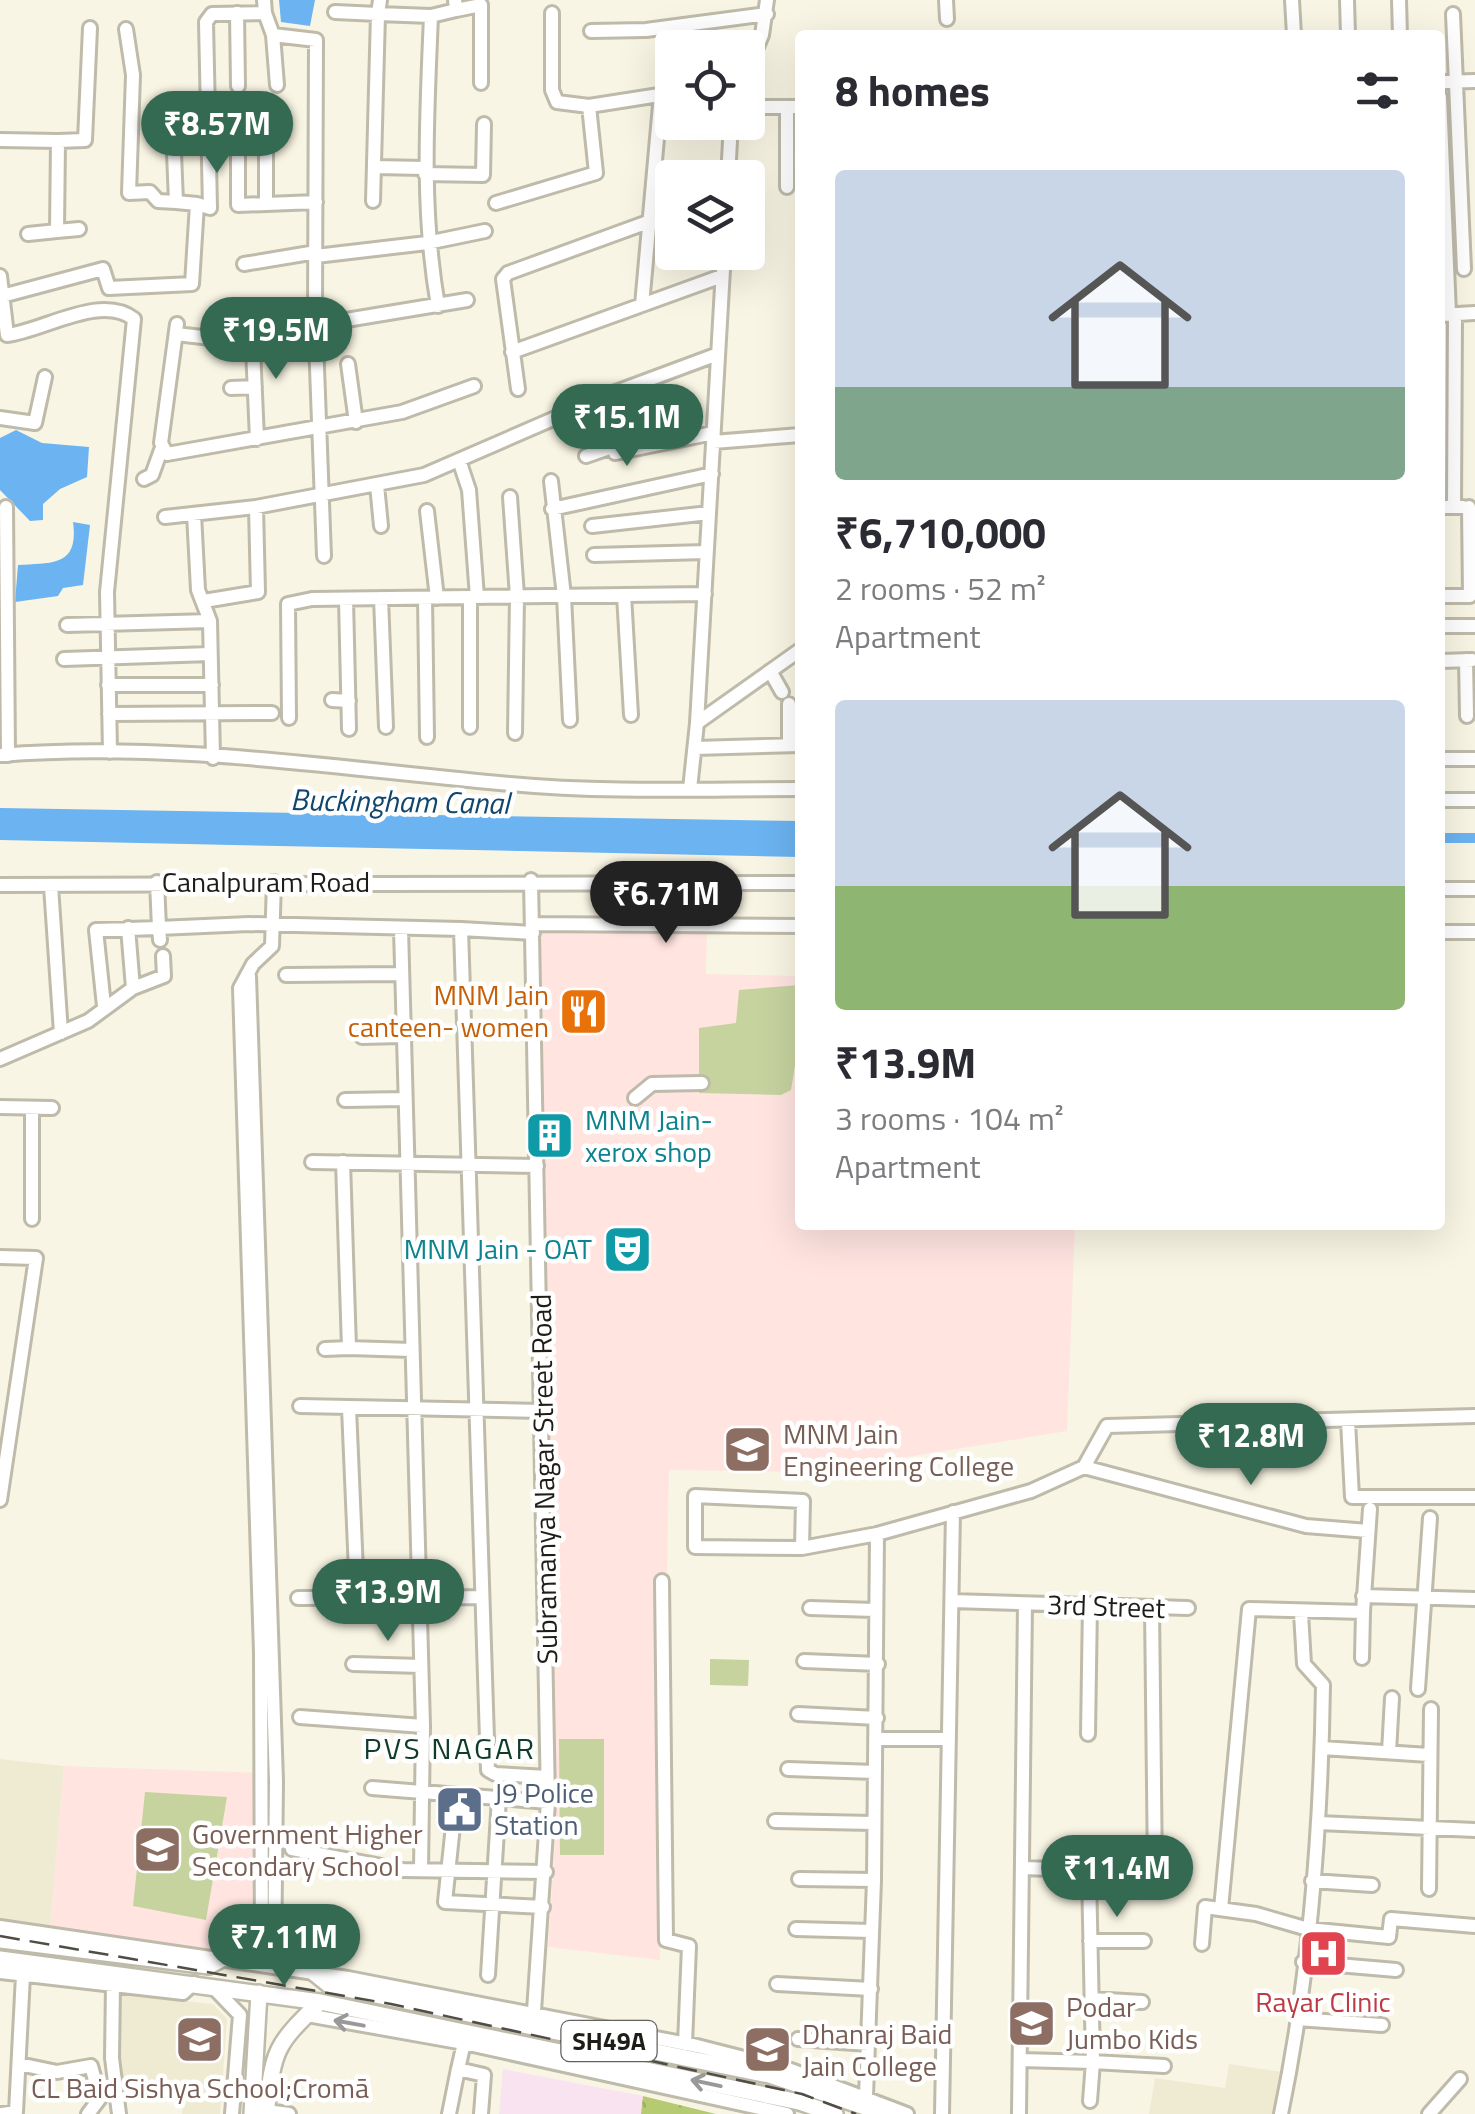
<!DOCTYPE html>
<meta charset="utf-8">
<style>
:root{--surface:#fff;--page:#f2f2f3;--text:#2b2b33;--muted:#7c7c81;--accent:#336a51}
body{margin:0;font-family:"Titillium Web",sans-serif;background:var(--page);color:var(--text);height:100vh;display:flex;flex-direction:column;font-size:38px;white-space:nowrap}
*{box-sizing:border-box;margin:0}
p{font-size:32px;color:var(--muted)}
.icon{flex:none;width:55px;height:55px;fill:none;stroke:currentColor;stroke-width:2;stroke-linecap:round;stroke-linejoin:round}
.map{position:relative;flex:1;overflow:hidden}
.drawer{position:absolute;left:795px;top:30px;width:650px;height:1200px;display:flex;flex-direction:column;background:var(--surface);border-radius:10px;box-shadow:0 10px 40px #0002}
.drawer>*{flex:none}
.fabs{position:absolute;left:655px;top:30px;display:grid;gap:20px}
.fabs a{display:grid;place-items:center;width:110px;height:110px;border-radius:10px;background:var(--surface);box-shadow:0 10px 40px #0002;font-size:50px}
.price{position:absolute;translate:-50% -85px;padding:0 22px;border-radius:35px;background:var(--accent);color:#fff;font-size:32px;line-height:65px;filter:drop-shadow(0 2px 5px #0008)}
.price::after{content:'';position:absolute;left:50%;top:60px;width:30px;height:22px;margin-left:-15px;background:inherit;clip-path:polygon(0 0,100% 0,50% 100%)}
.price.current{background:#222;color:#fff}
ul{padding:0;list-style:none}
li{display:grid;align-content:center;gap:20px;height:530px;padding:0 40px}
li span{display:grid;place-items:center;height:310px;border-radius:10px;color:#555}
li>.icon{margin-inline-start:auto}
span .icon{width:180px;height:180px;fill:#fffc;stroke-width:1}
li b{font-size:42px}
h2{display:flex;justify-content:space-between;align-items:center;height:120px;padding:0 40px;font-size:42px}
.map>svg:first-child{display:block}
</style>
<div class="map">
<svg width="1475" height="2114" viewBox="0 0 1475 2114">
<defs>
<pattern id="forest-crowns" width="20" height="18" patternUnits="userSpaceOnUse" patternTransform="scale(2.5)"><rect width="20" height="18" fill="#b6ca71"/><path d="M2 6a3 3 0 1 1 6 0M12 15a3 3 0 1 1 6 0" fill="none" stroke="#9cad61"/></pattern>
</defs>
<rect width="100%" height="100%" fill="#f9f5e4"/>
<!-- built -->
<path fill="#efebd2" d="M0 1759 64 1766 50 1927 0 1921Z
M115 1993 213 2004 227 2019 220 2114H182L183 2093 121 2088Z
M1229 2064 1282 2072 1274 2114H1149L1155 2078 1225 2088Z"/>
<!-- industrial -->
<path fill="#fae3f1" d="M503 2069 643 2096 641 2114H499Z"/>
<!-- education -->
<path fill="#ffe4e0" d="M536 926 707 927 706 974 800 976V1225H1075L1067 1431 814 1472 669 1470 660 1960 548 1947 555 1841Z
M64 1766 261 1773 255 1927 232 1952 50 1927Z"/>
<!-- green -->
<path fill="#c6d39f" d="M800 985V1035L791 1090 781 1095 699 1093V1028L736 1023 739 990Z
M710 1659 749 1660 748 1686 710 1685Z
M559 1739H604V1855H560Z
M145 1792 227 1797 206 1920 133 1906Z"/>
<!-- forest -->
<path fill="url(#forest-crowns)" d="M643 2096 716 2114H641Z"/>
<!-- water -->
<path fill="#6bb3f1" d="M279 0H315L310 26 281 22Z
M16 430 42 443 89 447 87 477 60 489 43 504V520L30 521 0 490V438Z
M73 522 90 525 83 585 63 588 58 596 15 602 18 565C53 563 79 566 73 522Z
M0 808 800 821V857L0 840Z"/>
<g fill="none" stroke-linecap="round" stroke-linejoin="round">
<!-- canal -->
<path stroke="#6bb3f1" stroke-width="10" d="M1440 838H1475"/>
<defs>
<path id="minor" d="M455 0 456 10 481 5V83
M946 0 947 19
M1292 0 1294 35
M1347 0 1348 35
M1399 0 1400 35
M335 12 378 14 380 0
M237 13 238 86
M265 13 273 35 316 40 315 314 324 556
M552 13V90L557 102 589 106 672 93
M1453 14 1464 269
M431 16C427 114 421 209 438 306
M126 29 133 75 129 193 150 192 158 201 176 202
M591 31 646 30 767 14
M273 35 277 85
M748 68 762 35 767 0
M1440 82 1475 81
M1440 97 1449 314
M748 107H800
M266 138V204
M0 140 58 141 57 231 28 234
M58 141 85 140 90 28
M238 145V205L316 202
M374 167 425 168
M425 174 483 175 484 124
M728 178 731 122
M787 187V107
M373 201 378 14 431 16 456 10
M496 203 596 173 589 106
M197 204 176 202 173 128 209 127
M57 231 79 229
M316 256 427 243 485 231
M244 264 316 252
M0 276 7 335C43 331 101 293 134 319L107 592 110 752
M2 296 103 269 109 288 192 284 197 204 210 208 206 22 212 14 265 13 264 0
M642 305 661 94
M1440 315 1475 313
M177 324 161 443 167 454 402 412 474 386
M316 325 467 300
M252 326 257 439
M176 334 228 340
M512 352 722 276
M348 364 356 422
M231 388 255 387
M518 389 503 279 508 273 648 222
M0 418 35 423 45 377
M611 438 615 453 713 433
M713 442 800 435
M586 456 612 447
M459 460 469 490 477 597
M144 479 152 475 161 450
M551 481 564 596 570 720
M377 485 381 526
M510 497 517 596 515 733
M6 507 8 755
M1440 507H1463
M1454 507 1455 314
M552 509 712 474
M427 511 437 598
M194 514 198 590 210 621 213 758
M165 517 256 507 424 475 613 393 718 354
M592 526 709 513
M594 555 706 552
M624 595 631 715
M1440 596H1470L1469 507
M470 597V727
M381 598 386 727
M425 598 427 737
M346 599 349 729
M204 601 258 592 256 507
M67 625 210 621
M1440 626H1475
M64 659 210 654
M1466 660 1467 716
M1440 661 1472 660
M770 671 782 692
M108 685H212
M332 700 349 701
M109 714 272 713
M289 718 288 604 312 599 705 594
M697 723 800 650
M789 745V704
M695 748 800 745
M0 755C169 741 342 769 510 784 606 793 704 789 800 789
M1440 759H1475
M690 789 697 723 724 252
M1440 800H1475
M531 880 548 1802 533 2026
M157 882 159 928 249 924 461 929 488 1770 495 1774 547 1777
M0 885 800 883
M51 886 61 1033
M1440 889H1475
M533 924 800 926
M128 928 133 988
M401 929 423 1726 421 1870
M461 929 533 933
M1440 932H1475
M286 975 399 974
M249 976 276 1781 274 1966
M104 1006 96 930 159 928 160 940
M362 1037 402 1036
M0 1059 88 1021 133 988 164 976 163 956
M635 1098 652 1084 702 1083
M345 1100 404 1099
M0 1107 52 1108
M32 1108V1219
M312 1162 537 1166
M343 1162 349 1348 412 1350
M0 1257 36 1258 0 1500
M325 1349 349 1348
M300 1406 542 1411
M349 1408 357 1595
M1348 1421 1352 1497H1475
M1084 1467 1306 1526 1368 1531
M802 1548 803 1501 695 1496V1547L802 1548 877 1534
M662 1581 666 1940 689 1946 685 2044
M1363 1596 1475 1599
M298 1598 482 1597
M952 1601 1188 1608
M810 1608 875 1610
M1362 1658 1363 1612
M804 1661 878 1664
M353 1664 421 1666
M1418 1689 1430 1518
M798 1714 877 1718
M300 1717 423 1726
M1088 1734 1090 1604
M876 1739H949
M1322 1748 1429 1755
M1389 1752 1392 1698
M788 1769 875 1772
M372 1788 548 1802
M456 1797 445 1902 543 1907
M775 1821 874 1823
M1319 1823 1475 1830
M292 1849 403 1870 546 1872
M1024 1868 1155 1873 1152 1607
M799 1879 874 1880
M1312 1881 1372 1885
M1429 1889 1431 1709
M1221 1909 1249 1609 1363 1612 1370 1509
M0 1927 348 1978 697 2046 791 2070 907 2114
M796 1929 872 1931
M1090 1941H1144
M1202 1944 1205 1907 1256 1914 1308 1929 1389 1937 1391 1919 1475 1926
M1303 1962 1396 1970
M262 1964 261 1652 240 988 253 964 272 946 274 882
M0 1972 183 1993 194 1983
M488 1975 499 1798
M113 1984 112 2058 119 2114
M777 1984 871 1989
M214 1988 240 2015 232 2114
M1091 1999 1142 2002
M307 2015 464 2043 787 2114
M1297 2019 1382 2025
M798 2039 869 2044
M464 2043 458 2069 484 2075 481 2114
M1020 2060 1093 2062 1089 1874
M19 2064 57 2072 91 2066 100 2098 88 2114
M866 2096 874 1880 877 1534 1031 1491 1084 1467 1107 1426 1475 1416
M1090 2101 1093 2062 1164 2066
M266 2111 289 2114
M2 2114 16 2112 23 1975
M449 2114 458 2069
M942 2114 953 1512
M1019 2114 1025 1604
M1281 2114C1310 1974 1321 1828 1323 1685L1304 1664 1301 1613
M1429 2114 1460 2079"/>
<path id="major" d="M0 1940 209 1966 224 1958
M0 1959 320 2002 799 2102 835 2114
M314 1973 329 1985 346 1989 769 2075 886 2114
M252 2114 259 1993
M266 2114C274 2050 273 2047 320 2002"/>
</defs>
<!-- minor casing -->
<use href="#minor" stroke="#bebbab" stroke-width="18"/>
<!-- major casing -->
<use href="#major" stroke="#bebbab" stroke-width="20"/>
<!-- minor -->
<use href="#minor" stroke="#fff" stroke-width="12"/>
<!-- major -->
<use href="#major" stroke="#fff" stroke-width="15"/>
<!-- rail -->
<path stroke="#4f4d45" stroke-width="2.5" stroke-dasharray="20 10" stroke-linecap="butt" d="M0 1936 391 2004 802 2094 856 2114"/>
</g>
<!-- one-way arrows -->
<defs><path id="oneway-shaft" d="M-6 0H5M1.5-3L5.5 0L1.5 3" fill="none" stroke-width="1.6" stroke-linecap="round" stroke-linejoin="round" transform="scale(2.5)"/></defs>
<g stroke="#9a9997">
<use href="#oneway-shaft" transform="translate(349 2023) rotate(-170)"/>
<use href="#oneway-shaft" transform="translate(706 2083) rotate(-168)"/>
</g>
<!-- icons -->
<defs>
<symbol id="restaurant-square" viewBox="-11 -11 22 22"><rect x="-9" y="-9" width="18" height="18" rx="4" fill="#e8710a" stroke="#fff"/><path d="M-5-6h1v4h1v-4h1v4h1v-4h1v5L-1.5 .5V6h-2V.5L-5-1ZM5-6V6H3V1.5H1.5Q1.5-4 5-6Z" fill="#fff"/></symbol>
<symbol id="building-square" viewBox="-11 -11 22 22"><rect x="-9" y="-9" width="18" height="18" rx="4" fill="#0f9aa8" stroke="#fff"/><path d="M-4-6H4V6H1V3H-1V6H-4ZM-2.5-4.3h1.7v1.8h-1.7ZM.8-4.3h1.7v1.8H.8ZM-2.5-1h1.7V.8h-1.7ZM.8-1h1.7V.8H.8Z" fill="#fff"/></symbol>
<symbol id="theatre-square" viewBox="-11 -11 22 22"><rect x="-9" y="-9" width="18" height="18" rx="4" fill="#0f9aa8" stroke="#fff"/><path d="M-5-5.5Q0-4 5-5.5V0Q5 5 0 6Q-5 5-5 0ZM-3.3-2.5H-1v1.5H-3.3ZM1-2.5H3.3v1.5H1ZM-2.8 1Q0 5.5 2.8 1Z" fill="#fff"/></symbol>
<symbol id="university-square" viewBox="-11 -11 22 22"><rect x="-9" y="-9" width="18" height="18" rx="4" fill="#8d6e63" stroke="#fff"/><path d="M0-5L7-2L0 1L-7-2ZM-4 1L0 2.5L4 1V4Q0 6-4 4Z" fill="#fff"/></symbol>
<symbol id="civic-square" viewBox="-11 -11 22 22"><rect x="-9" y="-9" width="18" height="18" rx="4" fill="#5c6f8a" stroke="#fff"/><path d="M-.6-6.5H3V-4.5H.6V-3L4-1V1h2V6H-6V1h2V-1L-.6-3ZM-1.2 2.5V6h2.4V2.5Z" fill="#fff"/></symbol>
<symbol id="school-square" viewBox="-11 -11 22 22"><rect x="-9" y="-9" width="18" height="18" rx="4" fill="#8d6e63" stroke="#fff"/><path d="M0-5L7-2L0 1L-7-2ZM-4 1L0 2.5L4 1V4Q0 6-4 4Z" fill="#fff"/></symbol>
<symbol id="hospital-square" viewBox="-11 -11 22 22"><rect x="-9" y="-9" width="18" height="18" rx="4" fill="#e0444e" stroke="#fff"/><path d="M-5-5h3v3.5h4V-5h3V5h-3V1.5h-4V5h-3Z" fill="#fff"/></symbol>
</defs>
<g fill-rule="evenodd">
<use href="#restaurant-square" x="556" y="984" width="55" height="55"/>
<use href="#building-square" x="522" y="1108" width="55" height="55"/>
<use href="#theatre-square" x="600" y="1222" width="55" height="55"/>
<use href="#university-square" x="720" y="1422" width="55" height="55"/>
<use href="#civic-square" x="432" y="1782" width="55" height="55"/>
<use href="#school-square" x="130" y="1822" width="55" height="55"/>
<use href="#hospital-square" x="1296" y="1926" width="55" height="55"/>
<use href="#school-square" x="1004" y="1996" width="55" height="55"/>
<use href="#school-square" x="172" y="2012" width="55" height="55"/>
<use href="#school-square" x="740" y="2022" width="55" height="55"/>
</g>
<g text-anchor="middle" stroke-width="9" stroke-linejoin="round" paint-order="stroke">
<!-- shield labels -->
<rect fill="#fff" stroke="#62615d" stroke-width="2.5" x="561.5" y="2021" width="95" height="40" rx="8"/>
<g font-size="25" font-weight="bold" fill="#1e1d17">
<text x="609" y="2050">SH49A</text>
</g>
<!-- street labels -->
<g font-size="28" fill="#1e1d17" stroke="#fff">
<text x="266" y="892">Canalpuram Road</text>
<text transform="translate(544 1479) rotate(-91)" y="10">Subramanya Nagar Street Road</text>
<text transform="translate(1106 1606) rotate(2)" y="10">3rd Street</text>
</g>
<!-- food labels -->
<g font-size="28" fill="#c56008" stroke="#fff" text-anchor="end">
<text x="549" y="1005">MNM Jain<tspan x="549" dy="32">canteen- women</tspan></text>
</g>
<!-- culture labels -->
<g font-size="28" fill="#0d838f" stroke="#fff" text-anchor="start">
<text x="585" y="1130">MNM Jain-<tspan x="585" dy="32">xerox shop</tspan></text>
<text x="592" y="1259" text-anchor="end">MNM Jain - OAT</text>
</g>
<!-- education labels -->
<g font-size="28" fill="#785e54" stroke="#fff" text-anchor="start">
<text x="783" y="1444">MNM Jain<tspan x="783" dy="32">Engineering College</tspan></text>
<text x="192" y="1844">Government Higher<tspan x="192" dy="32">Secondary School</tspan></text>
<text x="1066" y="2017">Podar<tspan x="1066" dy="32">Jumbo Kids</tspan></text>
<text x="802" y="2044">Dhanraj Baid<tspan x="802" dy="32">Jain College</tspan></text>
<text x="200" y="2098" text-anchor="middle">CL Baid Sishya School;Cromā</text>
</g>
<!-- service labels -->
<g font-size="28" fill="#4e5e75" stroke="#fff" text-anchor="start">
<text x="494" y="1803">J9 Police<tspan x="494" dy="32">Station</tspan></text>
</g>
<!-- health labels -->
<g font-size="28" fill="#be3a42" stroke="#fff">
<text x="1323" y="2012">Rayar Clinic</text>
</g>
<!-- water labels -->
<g font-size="30" font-style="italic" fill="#10456d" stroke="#fff">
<text transform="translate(400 802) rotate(1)" y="10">Buckingham Canal</text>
</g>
<!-- neighbourhood labels -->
<g font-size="30" letter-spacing="2.5" fill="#103d2a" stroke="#fff">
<text x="450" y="1759">PVS NAGAR</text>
</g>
</g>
</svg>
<div class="fabs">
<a><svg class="icon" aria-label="locate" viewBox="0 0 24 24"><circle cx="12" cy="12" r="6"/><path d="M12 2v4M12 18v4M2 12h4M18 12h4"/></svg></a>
<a><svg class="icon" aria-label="layers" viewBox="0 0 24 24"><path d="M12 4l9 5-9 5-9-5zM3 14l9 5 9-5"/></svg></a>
</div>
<b class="price" style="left:217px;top:176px">₹8.57M</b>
<b class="price" style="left:276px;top:382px">₹19.5M</b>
<b class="price" style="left:627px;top:469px">₹15.1M</b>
<b class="price current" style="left:666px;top:946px">₹6.71M</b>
<b class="price" style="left:1251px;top:1488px">₹12.8M</b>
<b class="price" style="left:388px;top:1644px">₹13.9M</b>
<b class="price" style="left:1117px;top:1920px">₹11.4M</b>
<b class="price" style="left:284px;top:1989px">₹7.11M</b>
<section class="drawer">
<h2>8 homes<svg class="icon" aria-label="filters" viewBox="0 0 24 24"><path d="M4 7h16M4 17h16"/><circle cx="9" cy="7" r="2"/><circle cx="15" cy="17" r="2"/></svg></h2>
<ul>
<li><span style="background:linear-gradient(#c9d6e8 70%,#7fa58c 0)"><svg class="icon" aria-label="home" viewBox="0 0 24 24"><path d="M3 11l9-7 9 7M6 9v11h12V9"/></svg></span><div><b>₹6,710,000</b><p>2 rooms · 52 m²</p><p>Apartment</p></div></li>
<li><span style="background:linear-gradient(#c9d6e8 60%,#8fb573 0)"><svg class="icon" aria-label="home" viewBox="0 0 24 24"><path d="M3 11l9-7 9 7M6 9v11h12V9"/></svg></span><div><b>₹13.9M</b><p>3 rooms · 104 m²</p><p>Apartment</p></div></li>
</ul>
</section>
</div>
